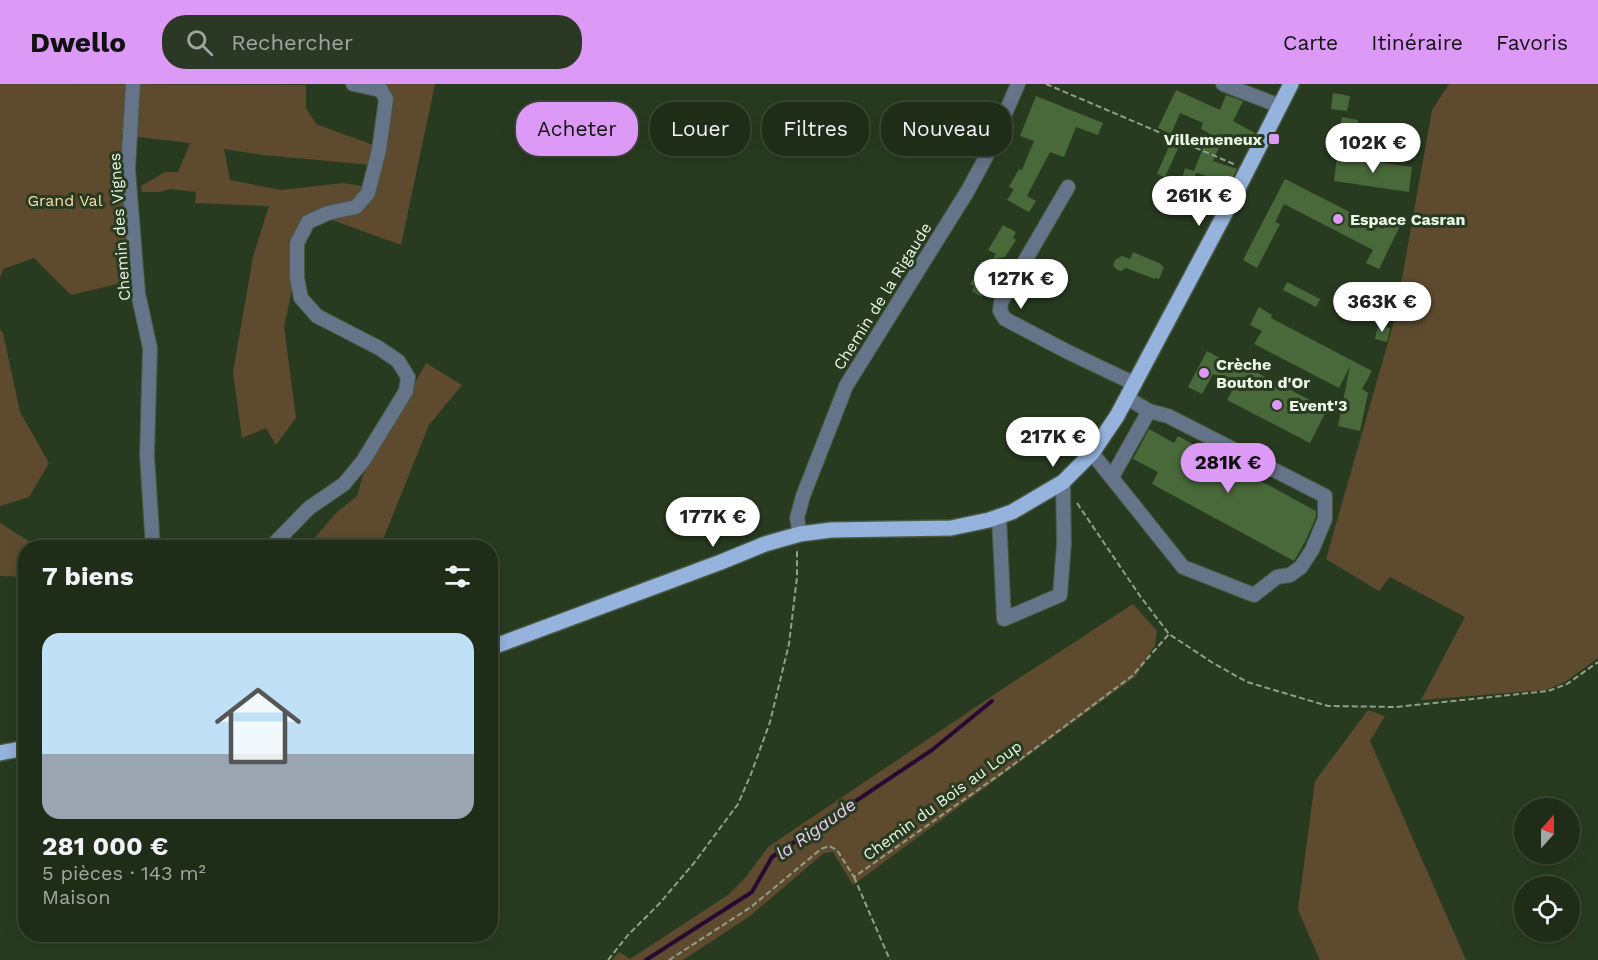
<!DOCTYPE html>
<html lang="fr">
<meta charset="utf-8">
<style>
:root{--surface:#1e2c18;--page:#2b3825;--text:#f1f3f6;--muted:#a1a7a2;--line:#3c4837;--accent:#dc99f5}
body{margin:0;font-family:"Work Sans",sans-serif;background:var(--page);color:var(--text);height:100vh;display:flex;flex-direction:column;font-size:22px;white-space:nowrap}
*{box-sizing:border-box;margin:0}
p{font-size:20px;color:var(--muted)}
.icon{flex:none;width:33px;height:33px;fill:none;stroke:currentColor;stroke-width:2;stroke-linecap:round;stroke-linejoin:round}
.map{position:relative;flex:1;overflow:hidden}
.details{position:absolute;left:18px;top:456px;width:480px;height:402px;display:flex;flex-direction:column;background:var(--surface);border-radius:24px;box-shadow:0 3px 15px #0003,0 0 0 2px var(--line)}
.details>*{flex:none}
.banner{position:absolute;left:516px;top:18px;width:570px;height:54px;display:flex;gap:12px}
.needle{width:39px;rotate:21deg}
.fabs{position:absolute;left:1514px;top:714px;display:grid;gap:12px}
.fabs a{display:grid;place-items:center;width:66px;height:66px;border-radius:50%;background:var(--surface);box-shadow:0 3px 15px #0003,0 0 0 2px var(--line);font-size:30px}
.price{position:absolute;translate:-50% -51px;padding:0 14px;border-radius:21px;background:#fff;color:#222;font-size:20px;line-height:39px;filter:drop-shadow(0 2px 3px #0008)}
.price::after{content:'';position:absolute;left:50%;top:36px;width:18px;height:14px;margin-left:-9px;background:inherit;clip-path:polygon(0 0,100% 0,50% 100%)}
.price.active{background:var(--accent);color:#111}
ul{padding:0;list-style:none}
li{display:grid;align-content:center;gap:12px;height:318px;padding:0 24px}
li+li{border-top:2px solid var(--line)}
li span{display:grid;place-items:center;height:186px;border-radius:18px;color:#555}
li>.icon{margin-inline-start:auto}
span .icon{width:108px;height:108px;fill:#fffc;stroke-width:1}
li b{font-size:26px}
h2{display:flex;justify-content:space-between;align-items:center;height:72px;padding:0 24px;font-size:26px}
.chip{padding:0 21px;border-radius:24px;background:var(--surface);box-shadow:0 3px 15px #0003,0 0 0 2px var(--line);font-size:21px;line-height:54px}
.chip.active{background:var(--accent);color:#111}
header{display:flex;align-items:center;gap:36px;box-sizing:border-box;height:84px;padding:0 30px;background:var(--accent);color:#111}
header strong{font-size:28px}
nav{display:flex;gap:33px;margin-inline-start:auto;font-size:21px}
.search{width:420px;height:54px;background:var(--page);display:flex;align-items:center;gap:15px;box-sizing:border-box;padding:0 21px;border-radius:24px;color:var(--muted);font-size:22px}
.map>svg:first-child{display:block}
</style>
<header>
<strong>Dwello</strong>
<div class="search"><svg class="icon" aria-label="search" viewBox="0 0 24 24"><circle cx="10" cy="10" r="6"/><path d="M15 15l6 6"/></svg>Rechercher</div>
<nav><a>Carte</a><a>Itinéraire</a><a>Favoris</a></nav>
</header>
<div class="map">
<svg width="1598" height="876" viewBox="0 0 1598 876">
<rect width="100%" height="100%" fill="#283b20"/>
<!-- green -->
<path fill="#5e4b2f" d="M0 0 306 1V24L316 40 376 62 371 81 263 71 224 65 230 96 281 106 343 99 374 104 393 12 382 0H435L401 161 335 137 306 131 295 148 302 158 284 243 296 334 276 361 266 344 242 354 233 288 253 173 269 122 195 119 196 108 170 105 160 108H142L141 102 165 88H178L190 59 121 51 131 121 134 196 71 211 34 174 3 185 0 194Z
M1449 0H1598V574L1565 598 1546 606 1421 616 1465 533 1390 493 1379 507 1326 475 1395 234 1432 26Z
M0 246 3 249 20 328 49 379 29 413 0 422Z
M426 279 462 301 429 341 380 463 306 464 336 429 357 412 363 391Z
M0 439 29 457 30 463 26 464 25 493 0 492Z
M1133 520 1157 547 1155 561 1136 592 853 801 833 768 824 769 750 832 683 876H612L619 868 630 875 728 811 745 794 768 763 1007 602Z
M1368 626 1385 632 1370 657 1466 876H1320L1298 826 1315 697Z"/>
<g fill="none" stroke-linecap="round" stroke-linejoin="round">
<!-- stream -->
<path stroke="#280932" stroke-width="4" d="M646 876 752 808 772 773 932 666 992 617"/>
</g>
<!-- building -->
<path fill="#49693a" d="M1176 6 1220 26 1226 11 1243 17 1233 37 1255 49 1248 64 1224 52 1213 77 1237 85 1230 99 1196 89 1190 109 1179 106 1185 84 1194 87 1209 49 1201 45 1203 39 1180 29 1171 50 1158 44Z
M1333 9 1350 12 1347 27 1331 25Z
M1036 12 1103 39 1098 51 1076 43 1064 73 1050 68 1027 112 1036 117 1029 128 1007 116 1014 105 1009 103 1019 85 1022 86 1034 57 1020 52Z
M1342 33 1358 36 1356 55 1339 52Z
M1172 55 1180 60 1165 93 1157 90Z
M1337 72 1412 83 1409 108 1334 97Z
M1285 95 1383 145 1389 132 1402 138 1379 185 1366 179 1373 166 1284 120 1275 138 1280 140 1257 184 1243 176Z
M1003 141 1016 148 1013 154 1016 156 1005 173 993 175 996 170 988 166Z
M1133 168 1161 180V181L1164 183 1159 195 1156 194 1155 195 1126 184 1121 187 1116 185 1113 181 1115 176 1122 172 1130 175Z
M980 185 995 192 986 208 984 207 981 213 972 207 974 202 970 200Z
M1287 198 1320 215 1316 223 1283 206Z
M1259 223 1272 231 1271 234 1372 287 1362 305 1368 309 1360 347 1338 342 1350 282 1339 304 1254 260 1262 247 1250 241Z
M1378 241 1390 244 1387 258 1375 255Z
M1207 267 1235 282 1237 278 1327 325 1310 359 1227 316 1239 294 1224 295 1213 290 1202 310 1188 303Z
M1149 345 1174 359 1178 352 1316 427V433L1306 456 1294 477 1152 400 1158 388 1133 375Z"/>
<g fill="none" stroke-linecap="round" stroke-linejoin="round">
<defs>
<path id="minor" d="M133 0 128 85 138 209 150 264 147 371 153 464
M1223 0 1280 22
M1068 103 1001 218 1000 227 1005 235 1068 268 1135 300
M1127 314 1149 327
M1092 369 1183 483 1254 511 1277 493 1290 491 1301 483 1312 466 1325 435V412L1168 332 1149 327 1112 393
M999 432 1004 535 1060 511 1064 459 1063 398
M800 450 797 434 803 412 846 302 967 108 986 73 1018 0
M270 464 309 424 344 400 363 377 406 307 408 293 398 277 379 264 317 232 301 214 297 194V159L308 138 328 129 356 123 368 109 379 66 386 15 381 6 353 0"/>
<path id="major" d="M490 564 721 478 765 460 800 450 831 446 951 444 989 436 1012 428 1063 398 1092 369 1117 332 1230 120 1291 0
M0 669 26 664"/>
</defs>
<!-- minor casing -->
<use href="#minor" stroke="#475940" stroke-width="16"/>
<!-- major casing -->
<use href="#major" stroke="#475940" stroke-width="18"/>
<!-- path -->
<path stroke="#909f89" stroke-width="2" stroke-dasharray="6 3" stroke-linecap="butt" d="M1046 0 1236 81
M1077 419 1140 512 1169 550 1213 579 1247 598 1328 622 1396 623 1548 607 1567 600 1598 578
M854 793 890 876
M608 876 628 851 659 820 694 779 738 720 751 690 770 638 789 560 797 493V464
M669 876 751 823 821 765 829 762 837 766 854 793 1006 686 1132 592 1169 550"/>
<!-- minor -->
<use href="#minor" stroke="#667489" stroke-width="14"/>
<!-- major -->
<use href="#major" stroke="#95b3dd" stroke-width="15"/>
</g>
<!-- markers -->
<g fill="#dc99f5" stroke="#283b20" stroke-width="2">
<rect x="1268" y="49" width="12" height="12" rx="3"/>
<circle cx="1338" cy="135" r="6"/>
<circle cx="1204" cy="289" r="6"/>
<circle cx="1277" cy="321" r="6"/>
</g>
<g text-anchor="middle" stroke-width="6" stroke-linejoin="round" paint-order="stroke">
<!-- poi labels -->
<g font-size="16" font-weight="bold" fill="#eaf6e5" stroke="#283b20" text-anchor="start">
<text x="1262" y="61" text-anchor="end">Villemeneux</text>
<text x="1350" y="141">Espace Casran</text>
<text x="1216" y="286">Crèche<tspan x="1216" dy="18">Bouton d'Or</tspan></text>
<text x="1289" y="327">Event'3</text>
</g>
<!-- park labels -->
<g font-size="16" fill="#fcddb1" stroke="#283b20">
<text x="65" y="122">Grand Val</text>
</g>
<!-- street labels -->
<g font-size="16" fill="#eaf6e5" stroke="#283b20">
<text transform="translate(119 143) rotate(-94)" y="6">Chemin des Vignes</text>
<text transform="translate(882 212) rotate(-58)" y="6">Chemin de la Rigaude</text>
<text transform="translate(942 716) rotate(-36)" y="6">Chemin du Bois au Loup</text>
</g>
<!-- water labels -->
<g font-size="18" font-style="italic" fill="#ebccf7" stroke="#283b20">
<text transform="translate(816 745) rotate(-35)" y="6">la Rigaude</text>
</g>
</g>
</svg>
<div class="fabs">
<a><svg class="needle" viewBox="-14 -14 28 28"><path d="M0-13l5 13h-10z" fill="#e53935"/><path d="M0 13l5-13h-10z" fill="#a1a7a2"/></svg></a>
<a><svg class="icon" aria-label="locate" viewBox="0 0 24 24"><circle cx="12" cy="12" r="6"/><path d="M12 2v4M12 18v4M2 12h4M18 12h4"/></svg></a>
</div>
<b class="price" style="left:1373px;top:90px">102K €</b>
<b class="price" style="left:1199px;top:143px">261K €</b>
<b class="price" style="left:1021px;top:226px">127K €</b>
<b class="price" style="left:1382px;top:249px">363K €</b>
<b class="price" style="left:1053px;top:384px">217K €</b>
<b class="price active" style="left:1228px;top:410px">281K €</b>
<b class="price" style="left:713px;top:464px">177K €</b>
<div class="banner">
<a class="chip active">Acheter</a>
<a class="chip">Louer</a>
<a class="chip">Filtres</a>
<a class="chip">Nouveau</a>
</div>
<section class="details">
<h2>7 biens<svg class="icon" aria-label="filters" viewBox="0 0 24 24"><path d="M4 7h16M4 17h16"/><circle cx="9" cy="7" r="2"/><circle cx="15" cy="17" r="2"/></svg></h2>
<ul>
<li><span style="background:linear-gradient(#bfe0f5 65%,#9aa5b1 0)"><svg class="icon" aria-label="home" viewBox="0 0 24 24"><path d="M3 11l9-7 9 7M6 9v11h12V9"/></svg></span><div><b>281 000 €</b><p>5 pièces · 143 m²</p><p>Maison</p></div></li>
</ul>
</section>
</div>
